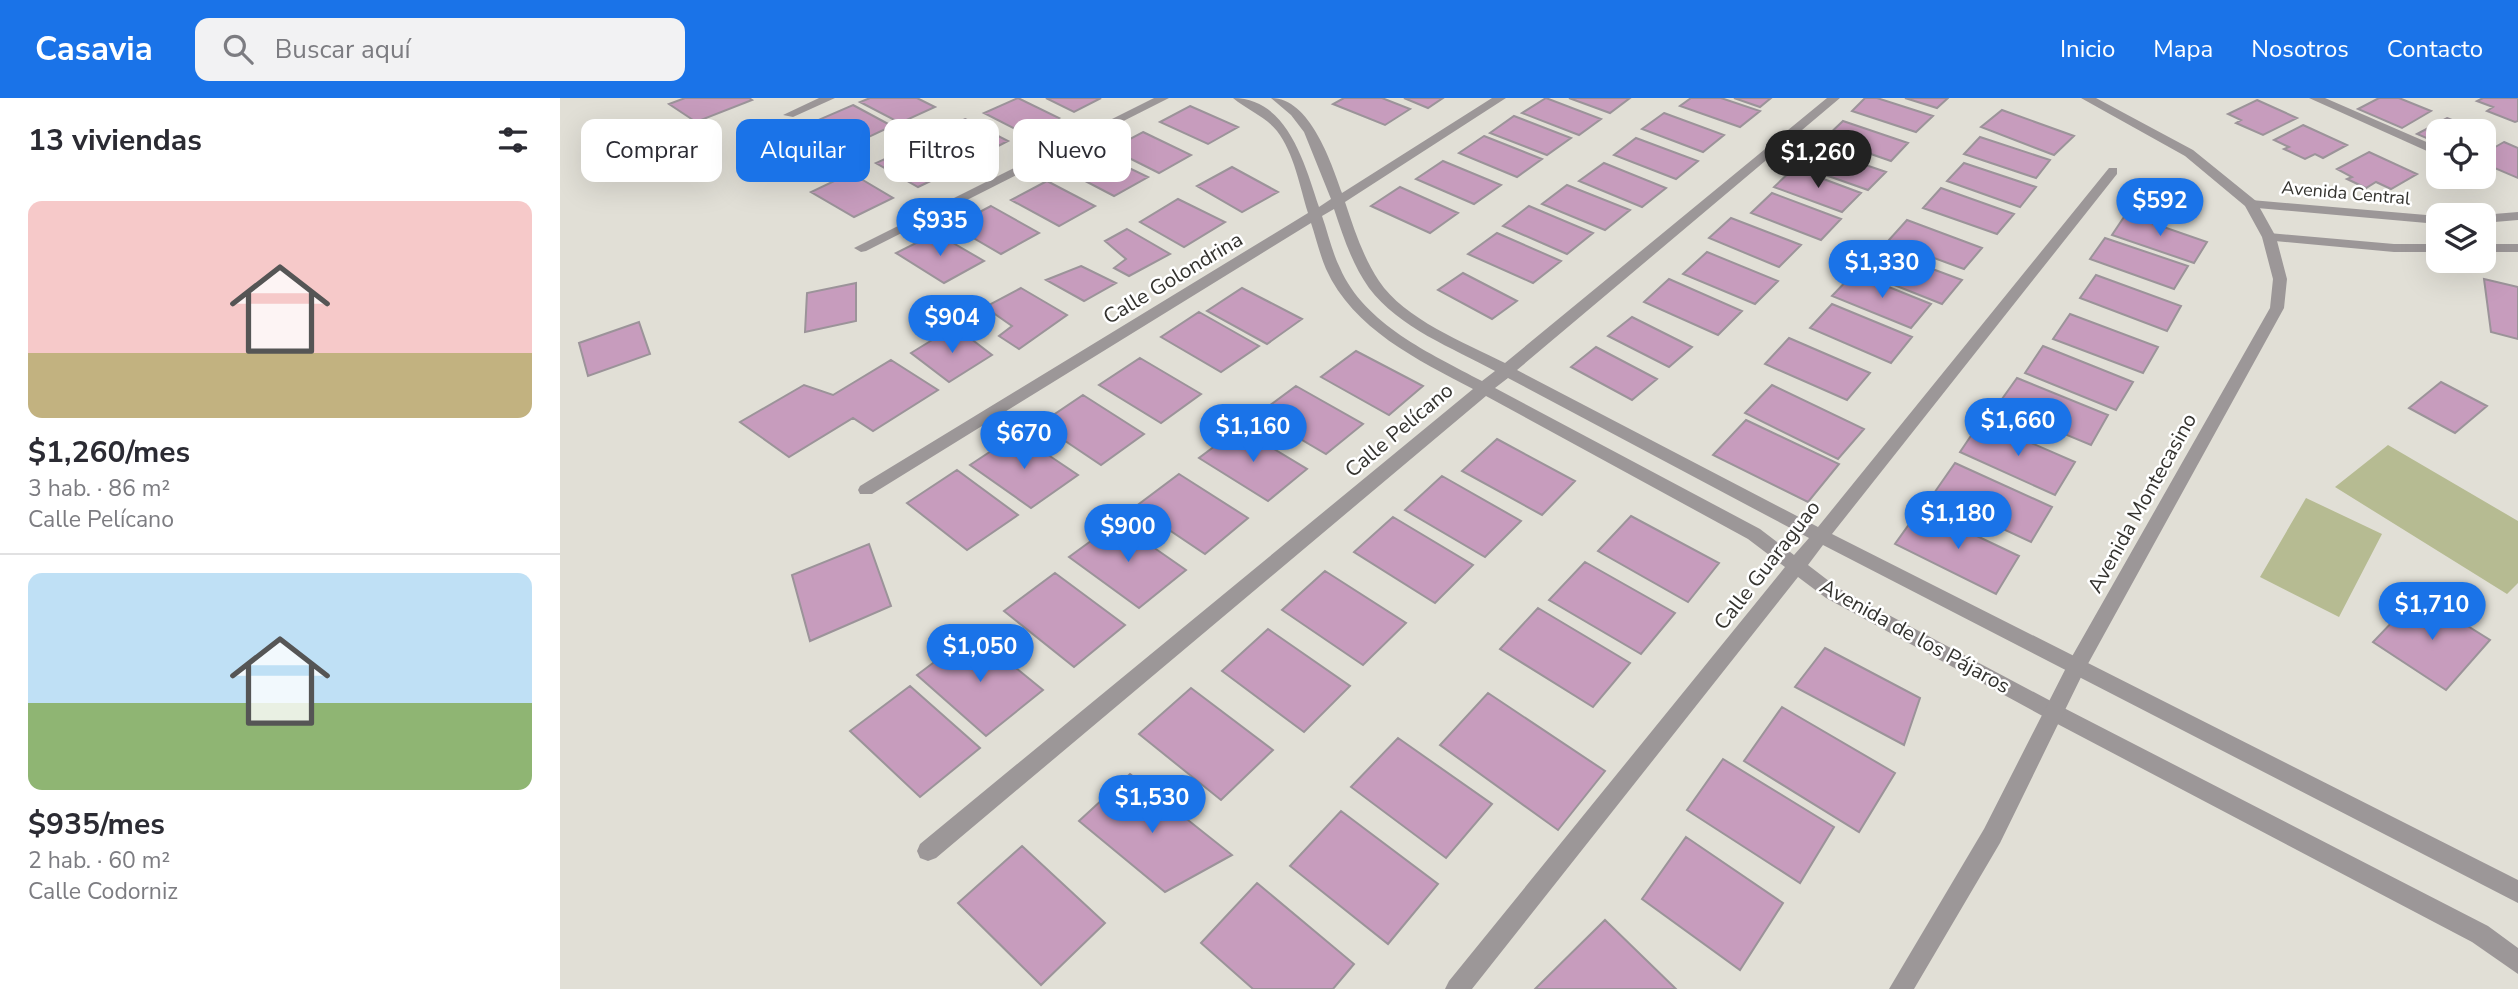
<!DOCTYPE html>
<html lang="es">
<meta charset="utf-8">
<style>
:root{--surface:#fff;--page:#f2f2f3;--text:#2b2b33;--muted:#7c7c81;--line:#e1e1e2;--accent:#1a73e8}
body{margin:0;font-family:"Nunito Sans",sans-serif;background:var(--page);color:var(--text);height:100vh;display:flex;flex-direction:column;font-size:26px;white-space:nowrap}
*{box-sizing:border-box;margin:0}
p{font-size:23px;color:var(--muted)}
.icon{flex:none;width:38px;height:38px;fill:none;stroke:currentColor;stroke-width:2;stroke-linecap:round;stroke-linejoin:round}
.map{position:relative;flex:1;overflow:hidden}
.details{display:flex;flex-direction:column;background:var(--surface);width:560px}
.details>*{flex:none}
.top-card{position:absolute;left:21px;top:21px;width:665px;height:63px;display:flex;gap:14px}
.buttons{position:absolute;left:1866px;top:21px;display:grid;gap:14px}
.buttons a{display:grid;place-items:center;width:70px;height:70px;border-radius:14px;background:var(--surface);box-shadow:0 7px 28px #0002;font-size:35px}
.price{position:absolute;translate:-50% -60px;padding:0 16px;border-radius:24px;background:var(--accent);color:#fff;font-size:23px;line-height:46px;filter:drop-shadow(0 2px 4px #0008)}
.price::after{content:'';position:absolute;left:50%;top:42px;width:21px;height:16px;margin-left:-10px;background:inherit;clip-path:polygon(0 0,100% 0,50% 100%)}
.price.on{background:#222;color:#fff}
ul{padding:0;list-style:none}
li{display:grid;align-content:center;gap:14px;height:371px;padding:0 28px}
li+li{border-top:2px solid var(--line)}
li span{display:grid;place-items:center;height:217px;border-radius:14px;color:#555}
li>.icon{margin-inline-start:auto}
span .icon{width:126px;height:126px;fill:#fffc;stroke-width:1}
li b{font-size:30px}
h2{display:flex;justify-content:space-between;align-items:center;height:84px;padding:0 28px;font-size:30px}
.tag{padding:0 24px;border-radius:14px;background:var(--surface);box-shadow:0 7px 28px #0002;font-size:24px;line-height:63px}
.tag.on{background:var(--accent);color:#fff}
header{display:flex;align-items:center;gap:42px;box-sizing:border-box;height:98px;padding:0 35px;background:var(--accent);color:#fff}
header strong{font-size:33px}
nav{display:flex;gap:38px;margin-inline-start:auto;font-size:24px}
.search{width:490px;height:63px;background:var(--page);display:flex;align-items:center;gap:18px;box-sizing:border-box;padding:0 24px;border-radius:14px;color:var(--muted);font-size:26px}
main{display:flex;flex:1;min-height:0}
.map>svg:first-child{display:block}
</style>
<header>
<strong>Casavia</strong>
<div class="search"><svg class="icon" aria-label="search" viewBox="0 0 24 24"><circle cx="10" cy="10" r="6"/><path d="M15 15l6 6"/></svg>Buscar aquí</div>
<nav><a>Inicio</a><a>Mapa</a><a>Nosotros</a><a>Contacto</a></nav>
</header>
<main>
<section class="details">
<h2>13 viviendas<svg class="icon" aria-label="filters" viewBox="0 0 24 24"><path d="M4 7h16M4 17h16"/><circle cx="9" cy="7" r="2"/><circle cx="15" cy="17" r="2"/></svg></h2>
<ul>
<li><span style="background:linear-gradient(#f6c9c9 70%,#c2b280 0)"><svg class="icon" aria-label="home" viewBox="0 0 24 24"><path d="M3 11l9-7 9 7M6 9v11h12V9"/></svg></span><div><b>$1,260/mes</b><p>3 hab. · 86 m²</p><p>Calle Pelícano</p></div></li>
<li><span style="background:linear-gradient(#bfe0f5 60%,#8fb573 0)"><svg class="icon" aria-label="home" viewBox="0 0 24 24"><path d="M3 11l9-7 9 7M6 9v11h12V9"/></svg></span><div><b>$935/mes</b><p>2 hab. · 60 m²</p><p>Calle Codorniz</p></div></li>
</ul>
</section>
<div class="map">
<svg width="1958" height="891" viewBox="0 0 1958 891">
<rect width="100%" height="100%" fill="#e1dfd6"/>
<!-- green -->
<path fill="#b6bb92" d="M1828 347 1958 423V485L1947 496 1775 389Z
M1746 400 1822 436 1779 519 1700 479Z"/>
<!-- building -->
<path fill="#c79cbd" stroke="#9b9399" stroke-width="2" d="M125 0H189L192 2 136 24 109 6Z
M310 0H357L375 9 340 25 300 4Z
M458 0 499 20 467 37 424 15Z
M486 0H541L514 14Z
M784 0H822L850 11 825 27 773 6Z
M844 0H883L868 10Z
M986 0 1041 21 1019 37 962 15Z
M1009 0H1070L1050 15Z
M1131 0H1161L1200 13 1180 29 1120 8Z
M1174 0H1211L1200 9Z
M1305 0H1317L1373 18 1356 34 1292 13Z
M1345 0H1388L1377 10Z
M1819 0H1839L1871 13 1842 30 1798 11Z
M1923 0H1958V23L1955 24 1927 13 1933 9 1917 3Z
M1697 2 1737 20 1703 37 1676 25 1681 22 1668 16Z
M293 7 332 28 296 45 256 23Z
M630 8 678 29 648 46 600 24Z
M1442 12 1514 38 1494 57 1421 29Z
M1104 15 1164 37 1143 54 1082 31Z
M954 18 1011 40 987 57 930 35Z
M1887 20 1918 33H1878V45L1857 36Z
M405 21 448 43 413 61 370 38Z
M1283 23 1348 45 1331 63 1265 40Z
M1743 27 1787 47 1763 60 1755 56 1745 61 1724 51 1729 49 1714 42Z
M583 34 631 57 599 75 551 51Z
M230 37 245 63 207 74 192 48Z
M924 38 982 61 957 79 899 55Z
M1420 39 1490 62 1476 80 1404 56Z
M1076 40 1138 63 1116 81 1054 57Z
M1944 44 1958 50V80L1923 65V56Z
M353 48 396 71 358 89 316 65Z
M1259 51 1326 74 1308 92 1240 68Z
M1809 54 1857 76 1831 91 1816 84 1806 90 1787 81 1792 79 1777 71Z
M540 56 588 79 554 98 506 73Z
M883 63 941 87 914 106 856 81Z
M1044 65 1106 90 1082 109 1019 83Z
M1404 65 1476 89 1460 109 1387 83Z
M672 69 718 94 682 114 637 88Z
M1234 70 1301 95 1282 114 1214 89Z
M291 75 333 100 294 119 251 94Z
M487 83 535 108 499 128 451 102Z
M1007 87 1070 112 1045 132 982 106Z
M840 89 898 115 870 135 811 108Z
M1381 90 1454 116 1437 136 1363 110Z
M1212 95 1281 121 1261 142 1191 115Z
M618 101 665 124 624 149 580 124Z
M431 108 479 135 441 156 393 128Z
M969 108 1033 135 1007 156 943 128Z
M1566 116 1647 144 1634 165 1552 137Z
M1171 120 1241 147 1219 169 1149 140Z
M1347 122 1422 150 1404 171 1328 143Z
M567 131 610 156 569 178 554 170 566 161 545 143Z
M376 135 424 163 384 185 336 155Z
M937 135 1001 163 973 185 908 156Z
M1545 140 1628 168 1614 191 1530 161Z
M1324 153 1402 182 1382 206 1304 175Z
M1147 154 1218 183 1195 206 1123 176Z
M521 168 556 185 524 203 486 182Z
M903 175 957 203 932 221 878 192Z
M1294 175 1371 206 1351 230 1272 198Z
M1536 177 1621 208 1607 233 1520 200Z
M1109 181 1182 213 1158 237 1084 204Z
M1924 181 1958 189V241L1931 234Z
M296 185V223L245 234 247 195Z
M461 190 507 217 459 251 439 238 452 228 425 209Z
M682 190 742 221 707 246 647 213Z
M1272 206 1352 239 1331 265 1250 230Z
M639 214 699 248 661 274 601 239Z
M1510 216 1598 249 1583 275 1493 241Z
M1072 219 1132 249 1109 269 1048 238Z
M79 224 90 256 28 278 19 245Z
M387 233 388 243 402 234 432 257 389 284 351 255Z
M1229 240 1310 275 1287 302 1205 266Z
M1483 248 1573 284 1556 312 1465 275Z
M1036 249 1097 281 1072 302 1011 269Z
M796 253 863 288 829 317 761 279Z
M580 260 641 296 601 325 539 287Z
M331 262 378 292 313 333 293 320 229 359 180 324 244 287 273 297Z
M1457 280 1548 317 1531 347 1437 308Z
M1881 284 1927 308 1895 335 1849 310Z
M1212 287 1304 331 1278 361 1185 315Z
M736 288 803 326 766 356 698 316Z
M523 297 584 336 541 367 480 326Z
M1186 322 1279 366 1248 404 1153 357Z
M1421 323 1515 364 1495 397 1400 354Z
M679 330 747 371 708 403 639 360Z
M457 336 518 377 471 410 410 367Z
M937 341 1015 383 982 417 902 373Z
M1395 365 1492 409 1471 444 1372 398Z
M397 372 458 417 407 452 347 405Z
M619 376 688 420 645 456 575 409Z
M882 378 961 423 925 459 845 412Z
M1360 411 1459 458 1436 496 1335 446Z
M1071 418 1159 465 1128 504 1038 453Z
M833 419 913 467 875 505 794 454Z
M557 424 626 472 579 510 509 459Z
M309 446 331 508 250 543 232 477Z
M1025 464 1115 515 1081 556 989 502Z
M765 473 846 525 803 567 722 512Z
M495 475 565 527 514 569 444 513Z
M1858 497 1930 542 1886 592 1813 544Z
M978 510 1070 565 1033 609 940 551Z
M708 531 790 588 744 634 662 573Z
M413 535 483 592 426 638 357 577Z
M1265 550 1360 600 1344 647 1235 589Z
M350 588 420 650 360 699 290 633Z
M631 590 713 652 661 702 579 636Z
M928 595 1045 673 998 732 880 647Z
M1222 609 1335 675 1299 734 1184 663Z
M838 640 932 706 886 760 791 689Z
M1163 661 1274 729 1240 785 1127 712Z
M570 676 672 757 605 794 519 723Z
M781 713 878 786 828 846 730 768Z
M1126 739 1223 805 1180 872 1082 801Z
M462 748 545 825 481 887 398 805Z
M697 785 794 866 773 891H693L641 845Z
M1045 822 1116 891H975Z"/>
<g fill="none" stroke-linecap="round" stroke-linejoin="round">
<!-- minor -->
<path fill="#9c9798" fill-rule="evenodd" d="M259 0H275L233 19 223 17Z
M594 0H609L306 153 301 154 294 150Z
M673 0C728 0 745 67 759 109L771 101 744 34 731 17 711 0C750 0 771 64 782 95L932 0H946L785 104C794 131 803 159 819 183 844 221 905 245 945 265L1267 0H1280L957 272 1258 429 1549 70H1557V76L1272 436 1958 782V805L1263 447 1248 467 1278 490 1502 609 1928 828 1958 850V876L1912 844 1488 621 1266 500 1238 479 912 891H885L889 883 1225 469 1188 441 926 298 376 760 368 763 360 760 357 753 360 746 913 291C858 262 793 231 766 171 760 157 756 140 751 125L312 396H300L298 392 300 388 748 115C740 89 734 55 717 33 705 18 687 12 673 0ZM774 111C783 138 792 166 809 190 839 230 893 250 935 273L922 283C871 256 804 226 780 170 772 154 768 135 762 118ZM948 280 1249 440 1234 457 1200 431 935 290Z
M1749 0H1765L1878 49V58Z
M1691 102 1878 118V126L1686 109 1685 106Z
M1958 114V122L1923 125 1922 117Z
M1709 135 1834 146H1878V154H1834L1704 142V136Z
M1923 146H1958V154H1923Z"/>
<!-- tertiary -->
<path fill="#9c9798" fill-rule="evenodd" d="M1521 0H1536L1633 52 1696 103 1716 139 1727 181 1724 210 1524 573 1440 745 1354 891H1329L1424 731 1510 562 1710 210 1713 181 1702 139 1685 108 1625 58Z"/>
</g>
<g text-anchor="middle" stroke-width="5" stroke-linejoin="round" paint-order="stroke">
<!-- far-street labels -->
<g font-size="18" fill="#34332f" stroke="#fff">
<text transform="translate(1786 95) rotate(5)" y="6">Avenida Central</text>
</g>
<!-- street labels -->
<g font-size="21" fill="#34332f" stroke="#fff">
<text transform="translate(613 180) rotate(-31)" y="7">Calle Golondrina</text>
<text transform="translate(839 332) rotate(-40)" y="7">Calle Pelícano</text>
<text transform="translate(1582 405) rotate(-61)" y="7">Avenida Montecasino</text>
<text transform="translate(1207 467) rotate(-52)" y="7">Calle Guaraguao</text>
<text transform="translate(1355 538) rotate(29)" y="7">Avenida de los Pájaros</text>
</g>
</g>
</svg>
<div class="buttons">
<a><svg class="icon" aria-label="locate" viewBox="0 0 24 24"><circle cx="12" cy="12" r="6"/><path d="M12 2v4M12 18v4M2 12h4M18 12h4"/></svg></a>
<a><svg class="icon" aria-label="layers" viewBox="0 0 24 24"><path d="M12 4l9 5-9 5-9-5zM3 14l9 5 9-5"/></svg></a>
</div>
<b class="price on" style="left:1258px;top:92px">$1,260</b>
<b class="price" style="left:1600px;top:140px">$592</b>
<b class="price" style="left:380px;top:160px">$935</b>
<b class="price" style="left:1322px;top:202px">$1,330</b>
<b class="price" style="left:392px;top:257px">$904</b>
<b class="price" style="left:1458px;top:360px">$1,660</b>
<b class="price" style="left:693px;top:366px">$1,160</b>
<b class="price" style="left:464px;top:373px">$670</b>
<b class="price" style="left:1398px;top:453px">$1,180</b>
<b class="price" style="left:568px;top:466px">$900</b>
<b class="price" style="left:1872px;top:544px">$1,710</b>
<b class="price" style="left:420px;top:586px">$1,050</b>
<b class="price" style="left:592px;top:737px">$1,530</b>
<div class="top-card">
<a class="tag">Comprar</a>
<a class="tag on">Alquilar</a>
<a class="tag">Filtros</a>
<a class="tag">Nuevo</a>
</div>
</div>
</main>
